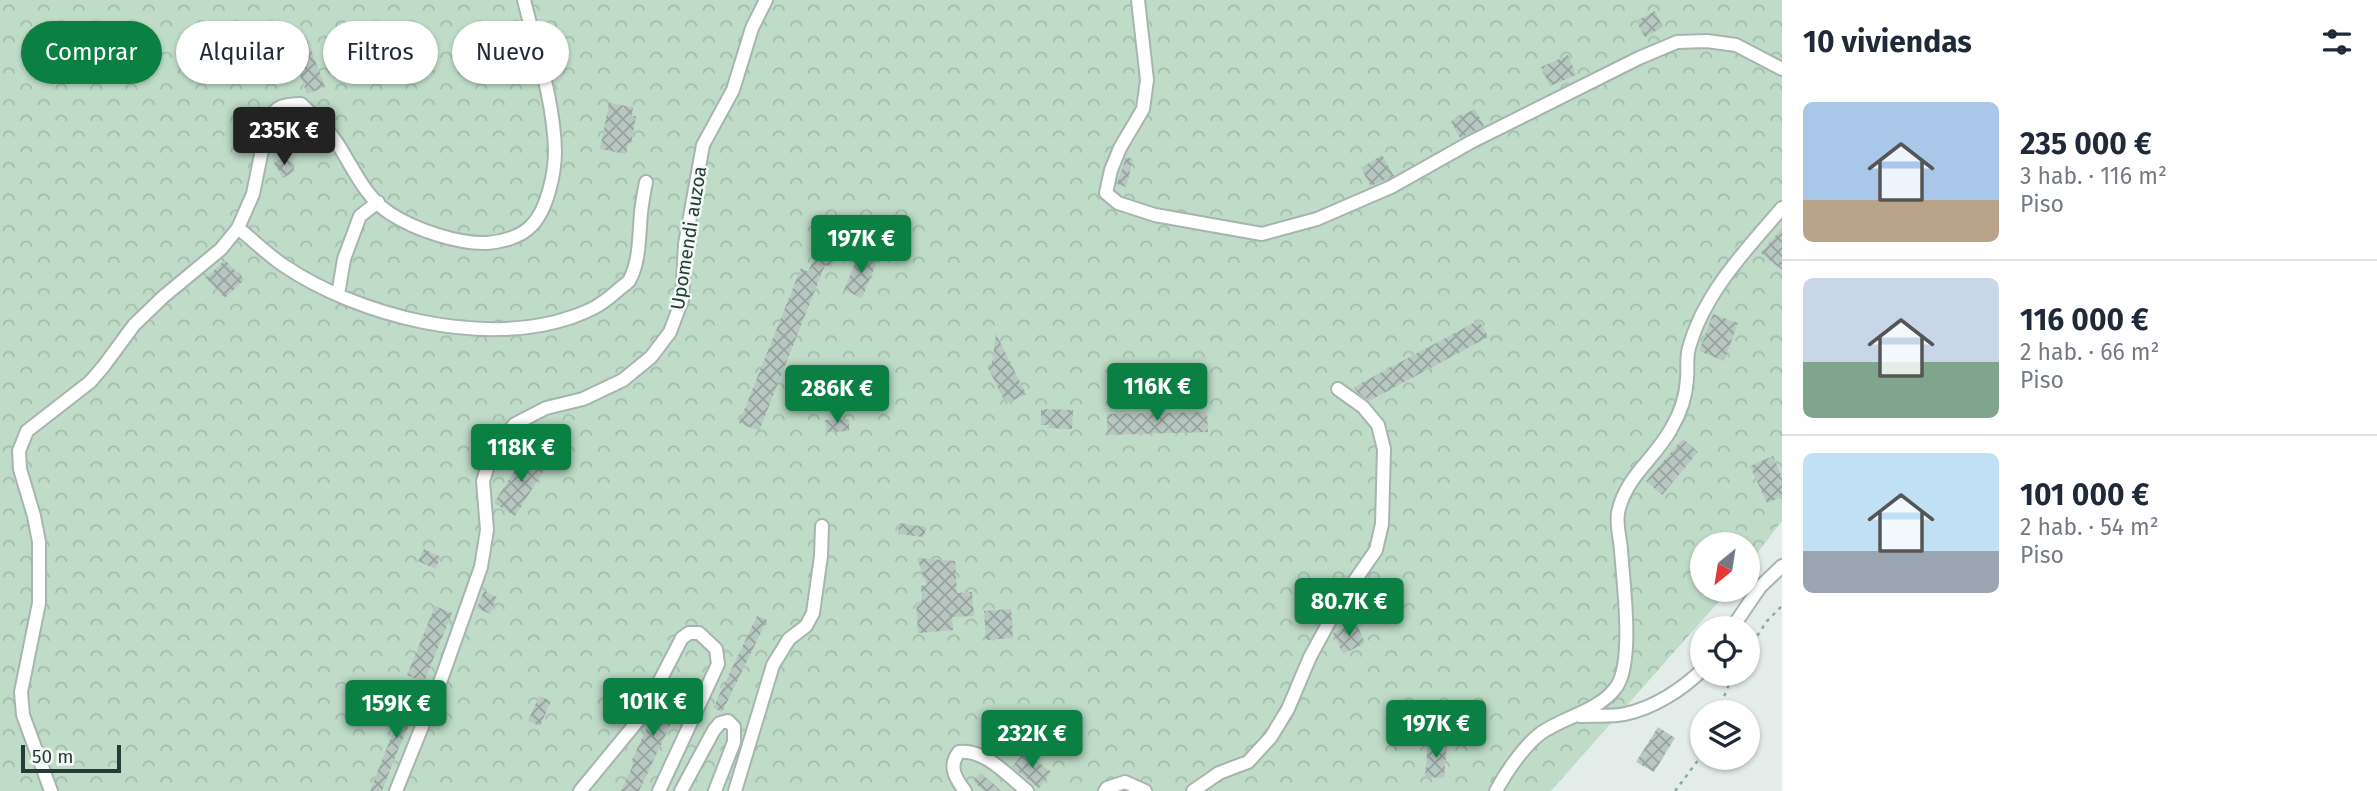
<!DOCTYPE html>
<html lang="es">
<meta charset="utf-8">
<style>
:root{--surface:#fff;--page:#f6f6f7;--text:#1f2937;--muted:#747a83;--line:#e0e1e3;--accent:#0b8043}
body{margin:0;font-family:"Fira Sans",sans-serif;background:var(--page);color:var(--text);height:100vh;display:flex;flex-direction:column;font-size:26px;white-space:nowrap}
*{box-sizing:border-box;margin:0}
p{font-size:23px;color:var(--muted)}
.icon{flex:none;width:38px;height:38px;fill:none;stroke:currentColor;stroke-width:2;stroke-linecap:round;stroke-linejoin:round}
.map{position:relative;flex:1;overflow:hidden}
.details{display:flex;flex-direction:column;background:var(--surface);width:595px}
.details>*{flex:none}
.top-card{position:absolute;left:21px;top:21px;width:665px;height:63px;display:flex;gap:14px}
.needle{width:46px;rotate:210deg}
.tools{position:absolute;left:1690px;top:532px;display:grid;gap:14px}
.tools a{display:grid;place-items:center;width:70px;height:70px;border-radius:50%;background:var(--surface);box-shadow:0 2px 5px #0004;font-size:35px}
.scale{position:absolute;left:21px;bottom:18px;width:100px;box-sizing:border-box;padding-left:7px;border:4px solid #253d38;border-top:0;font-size:19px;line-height:24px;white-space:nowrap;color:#253d38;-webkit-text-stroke:5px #f4f9f7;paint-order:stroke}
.price{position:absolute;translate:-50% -60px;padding:0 16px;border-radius:7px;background:var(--accent);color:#fff;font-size:23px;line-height:46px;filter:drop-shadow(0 2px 4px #0008)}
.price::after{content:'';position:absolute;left:50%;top:42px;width:21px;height:16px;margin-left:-10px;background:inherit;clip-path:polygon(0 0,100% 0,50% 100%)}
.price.current{background:#222;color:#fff}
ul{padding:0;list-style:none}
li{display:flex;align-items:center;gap:21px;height:175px;padding:0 21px}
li+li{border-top:2px solid var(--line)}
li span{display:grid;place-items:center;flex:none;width:196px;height:140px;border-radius:10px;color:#555}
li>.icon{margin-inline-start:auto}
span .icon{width:84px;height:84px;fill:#fffc;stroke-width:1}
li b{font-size:30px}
h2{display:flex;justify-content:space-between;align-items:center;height:84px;padding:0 21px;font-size:30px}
.pill{padding:0 24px;border-radius:32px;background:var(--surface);box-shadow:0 2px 5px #0004;font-size:24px;line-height:63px}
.pill.current{background:var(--accent);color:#fff}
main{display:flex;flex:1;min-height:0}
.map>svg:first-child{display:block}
</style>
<main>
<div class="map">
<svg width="1782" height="791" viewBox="0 0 1782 791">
<defs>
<pattern id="forest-crowns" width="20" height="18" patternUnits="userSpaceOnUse" patternTransform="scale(1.75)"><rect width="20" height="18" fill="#bedcc8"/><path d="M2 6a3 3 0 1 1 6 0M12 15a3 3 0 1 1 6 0" fill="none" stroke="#a3bead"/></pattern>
<pattern id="building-cross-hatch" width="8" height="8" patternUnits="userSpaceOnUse" patternTransform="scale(1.75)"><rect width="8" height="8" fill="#b9c7c2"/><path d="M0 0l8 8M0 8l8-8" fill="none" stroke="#96a39f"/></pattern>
</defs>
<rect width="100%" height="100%" fill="#e4ece9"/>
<!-- forest -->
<path fill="url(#forest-crowns)" d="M0 0H1782V521L1748 565V544H1703V590H1729L1551 791H0Z"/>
<!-- building -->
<path fill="url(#building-cross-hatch)" d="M1655 11 1663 27 1645 37 1636 21Z
M305 34 325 87 307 94 287 40Z
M1568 55 1576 75 1550 86 1541 67Z
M609 103 633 107 632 116H636L631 144 628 143 626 154 600 149Z
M1475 109 1484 126 1460 138 1451 121Z
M1382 155 1394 176 1371 186 1361 168Z
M286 156 295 171 283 178 274 163Z
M1126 157 1133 159 1126 187 1117 184Z
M1782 228V270L1761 253Z
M823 238 841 246 831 267 825 265 759 431 739 423 801 268 808 272Z
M860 252 878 259 862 298 844 290Z
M225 260 244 280 225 298 206 278Z
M1713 314 1738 323 1724 361 1699 351Z
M1479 320 1488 337 1369 401 1357 392 1354 387Z
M996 334 1026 394 1006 404 987 366 992 363Z
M1041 409 1073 410 1072 429 1048 428 1049 425H1041Z
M1207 412 1208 432 1107 435V414Z
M849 419V431L826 432 825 420Z
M1683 439 1698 452 1662 495 1646 481Z
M527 451 548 464 515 516 494 503Z
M1773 456 1782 477V497L1767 503 1750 466Z
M899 523 926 527 924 537 898 534Z
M424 549 441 557 435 569 418 561Z
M917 558 955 561 957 593 972 592 974 616 952 617 953 630 918 633 916 602 922 601 921 586 927 585Z
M484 591 497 597 490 614 477 608Z
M435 606 452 613 424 682 407 675Z
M1011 609 1013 638 986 640 984 611Z
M757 616 767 620 722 712 713 708Z
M1356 623 1365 643 1343 654 1333 633Z
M674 679 685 684 673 709 677 711 639 791H621L634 763 631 762 659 702 661 703Z
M412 690 423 696 399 747 382 791H370L393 732H392Z
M539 696 551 701 540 726 528 721Z
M1658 727 1675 738 1654 772 1636 762Z
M1428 742 1447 744 1444 778 1425 777Z
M1024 752 1051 772 1039 788 1012 767Z
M981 773 1001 791H984L973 781Z"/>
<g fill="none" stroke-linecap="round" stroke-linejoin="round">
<defs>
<path id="minor" d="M1138 0 1147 80 1143 109 1120 148 1111 170 1106 193 1118 203 1155 215 1262 234 1317 219 1391 187 1471 142 1639 58 1677 42 1707 41 1736 45 1782 69
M238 228C253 240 267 254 283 265 358 316 484 348 572 317 592 310 601 305 617 291 620 288 626 284 629 281 640 262 639 234 641 213 642 203 644 192 646 182
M338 295 344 259 360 216 378 202
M1732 628 1760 587 1782 566
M1580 716C1594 715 1611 717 1625 714 1653 708 1682 690 1703 669
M51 791 23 715 21 692 39 603V542L34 516 20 469 19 451 27 431 90 382 103 367 134 325 163 297 221 249 238 228 253 194 268 120C277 105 283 105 301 104 314 116 327 128 337 143 353 167 365 198 391 214 416 230 458 244 487 243 501 242 521 237 531 226 547 211 555 173 555 151 554 101 536 49 524 0
M396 791 442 677 481 567 487 530 483 481 493 450 515 424 546 408 583 399 623 380 651 357 670 332 682 300 685 244 703 145 733 90 752 28 766 0
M580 791 641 717 682 638 689 633H699L716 649 718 664 659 791
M681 791 714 730 720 723 728 721 734 727V742L715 791
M735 791 773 665 789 639 806 626 813 613 821 556 822 526
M965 791C955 778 948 766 959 752 985 749 1008 776 1027 791
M1105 791 1107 788 1125 782 1145 791
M1193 791 1219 773 1248 762 1271 737 1288 709 1310 657 1340 602 1376 550 1382 524 1384 449 1378 425 1363 407 1338 389
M1496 791C1506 772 1524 746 1541 733 1565 716 1600 711 1617 686 1634 660 1623 581 1621 550 1620 538 1616 524 1618 513 1625 477 1654 460 1671 429 1680 414 1686 397 1687 379 1688 369 1686 358 1689 348 1704 293 1746 250 1782 208"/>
</defs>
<!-- minor casing -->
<use href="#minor" stroke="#a7b4b0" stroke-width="16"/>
<!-- path -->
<path stroke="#87ada4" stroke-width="2.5" stroke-dasharray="3.5 5" stroke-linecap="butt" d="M1748 650 1767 621 1782 606
M1718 712 1733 674
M1675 791 1699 759 1703 750"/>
<!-- minor -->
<use href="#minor" stroke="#fff" stroke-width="12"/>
</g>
<g text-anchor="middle" stroke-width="5" stroke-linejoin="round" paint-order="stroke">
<!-- street labels -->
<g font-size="19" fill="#253d38" stroke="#f4f9f7">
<text transform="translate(688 238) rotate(-81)" y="7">Upomendi auzoa</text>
</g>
</g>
</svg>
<div class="tools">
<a><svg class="needle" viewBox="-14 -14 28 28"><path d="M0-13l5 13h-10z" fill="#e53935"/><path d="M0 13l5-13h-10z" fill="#747a83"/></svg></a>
<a><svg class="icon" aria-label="locate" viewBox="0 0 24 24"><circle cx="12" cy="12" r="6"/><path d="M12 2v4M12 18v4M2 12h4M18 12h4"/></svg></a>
<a><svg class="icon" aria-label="layers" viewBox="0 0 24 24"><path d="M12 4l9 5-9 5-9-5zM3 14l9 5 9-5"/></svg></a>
</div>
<div class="scale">50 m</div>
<b class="price current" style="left:284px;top:167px">235K €</b>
<b class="price" style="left:861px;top:275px">197K €</b>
<b class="price" style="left:1157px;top:423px">116K €</b>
<b class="price" style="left:837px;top:425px">286K €</b>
<b class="price" style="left:521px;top:484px">118K €</b>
<b class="price" style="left:1349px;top:638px">80.7K €</b>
<b class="price" style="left:653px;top:738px">101K €</b>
<b class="price" style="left:396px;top:740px">159K €</b>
<b class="price" style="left:1436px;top:760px">197K €</b>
<b class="price" style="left:1032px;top:770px">232K €</b>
<div class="top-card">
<a class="pill current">Comprar</a>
<a class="pill">Alquilar</a>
<a class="pill">Filtros</a>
<a class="pill">Nuevo</a>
</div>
</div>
<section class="details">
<h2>10 viviendas<svg class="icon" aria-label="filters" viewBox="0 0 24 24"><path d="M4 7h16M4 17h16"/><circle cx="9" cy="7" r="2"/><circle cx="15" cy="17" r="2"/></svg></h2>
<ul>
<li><span style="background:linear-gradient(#a9c7e8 70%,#b9a48a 0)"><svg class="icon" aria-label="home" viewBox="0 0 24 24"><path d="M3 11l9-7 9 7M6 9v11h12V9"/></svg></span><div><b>235 000 €</b><p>3 hab. · 116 m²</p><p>Piso</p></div></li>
<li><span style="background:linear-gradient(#c9d6e8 60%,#7fa58c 0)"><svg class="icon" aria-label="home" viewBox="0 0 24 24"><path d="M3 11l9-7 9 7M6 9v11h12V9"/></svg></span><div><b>116 000 €</b><p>2 hab. · 66 m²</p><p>Piso</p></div></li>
<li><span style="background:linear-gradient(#bfe0f5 70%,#9aa5b1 0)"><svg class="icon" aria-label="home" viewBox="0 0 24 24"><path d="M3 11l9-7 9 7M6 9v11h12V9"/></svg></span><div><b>101 000 €</b><p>2 hab. · 54 m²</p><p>Piso</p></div></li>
</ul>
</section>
</main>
